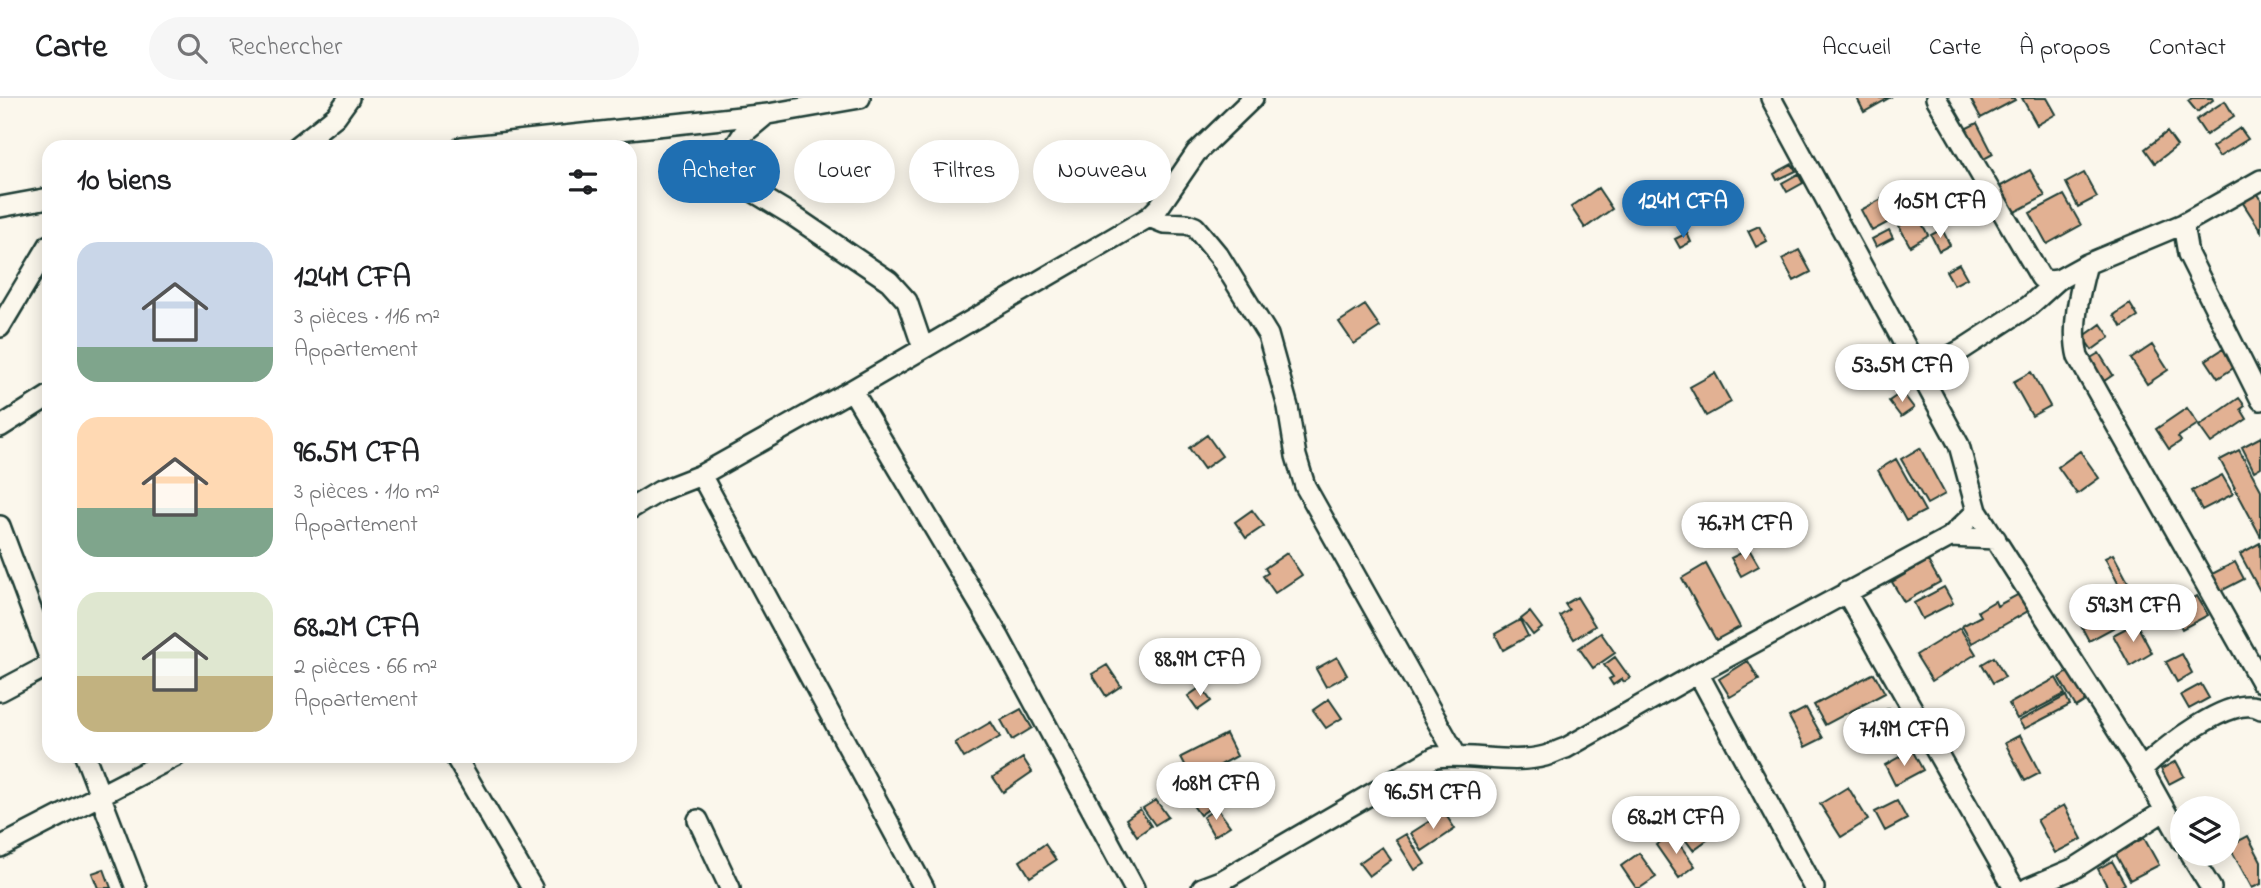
<!DOCTYPE html>
<html lang="fr">
<meta charset="utf-8">
<style>
:root{--surface:#fff;--page:#f6f6f6;--text:#202124;--muted:#757577;--line:#e0e0e0;--accent:#1f6fb2}
body{margin:0;font-family:"Indie Flower",sans-serif;background:var(--page);color:var(--text);height:100vh;display:flex;flex-direction:column;font-size:26px;white-space:nowrap}
*{box-sizing:border-box;margin:0}
p{font-size:23px;color:var(--muted)}
.icon{flex:none;width:38px;height:38px;fill:none;stroke:currentColor;stroke-width:2;stroke-linecap:round;stroke-linejoin:round}
.map{position:relative;flex:1;overflow:hidden}
.panel{position:absolute;left:42px;top:42px;width:595px;height:623px;display:flex;flex-direction:column;background:var(--surface);border-radius:21px;box-shadow:0 4px 18px #0003}
.panel>*{flex:none}
.top-card{position:absolute;left:658px;top:42px;width:665px;height:63px;display:flex;gap:14px}
.fabs{position:absolute;left:2170px;top:698px;display:grid;gap:14px}
.fabs a{display:grid;place-items:center;width:70px;height:70px;border-radius:50%;background:var(--surface);box-shadow:0 4px 18px #0003;font-size:35px}
.price{position:absolute;translate:-50% -60px;padding:0 16px;border-radius:24px;background:#fff;color:#222;font-size:23px;line-height:46px;filter:drop-shadow(0 2px 4px #0008)}
.price::after{content:'';position:absolute;left:50%;top:42px;width:21px;height:16px;margin-left:-10px;background:inherit;clip-path:polygon(0 0,100% 0,50% 100%)}
.price.active{background:var(--accent);color:#fff}
ul{padding:0;list-style:none}
li{display:flex;align-items:center;gap:21px;height:175px;padding:0 35px}
li span{display:grid;place-items:center;flex:none;width:196px;height:140px;border-radius:21px;color:#555}
li>.icon{margin-inline-start:auto}
span .icon{width:84px;height:84px;fill:#fffc;stroke-width:1}
li b{font-size:30px}
h2{display:flex;justify-content:space-between;align-items:center;height:84px;padding:0 35px;font-size:30px}
.pill{padding:0 24px;border-radius:32px;background:var(--surface);box-shadow:0 4px 18px #0003;font-size:24px;line-height:63px}
.pill.active{background:var(--accent);color:#fff}
header{display:flex;align-items:center;gap:42px;box-sizing:border-box;height:98px;padding:0 35px;background:var(--surface);border-bottom:2px solid var(--line)}
header strong{font-size:33px}
nav{display:flex;gap:38px;margin-inline-start:auto;font-size:24px}
.search{width:490px;height:63px;background:var(--page);display:flex;align-items:center;gap:18px;box-sizing:border-box;padding:0 24px;border-radius:38px;color:var(--muted);font-size:26px}
.map>svg:first-child{display:block}
</style>
<header>
<strong>Carte</strong>
<div class="search"><svg class="icon" aria-label="search" viewBox="0 0 24 24"><circle cx="10" cy="10" r="6"/><path d="M15 15l6 6"/></svg>Rechercher</div>
<nav><a>Accueil</a><a>Carte</a><a>À propos</a><a>Contact</a></nav>
</header>
<div class="map">
<svg width="2261" height="790" viewBox="0 0 2261 790">
<rect width="100%" height="100%" fill="#fbf7ec"/>
<filter id="ink" filterUnits="userSpaceOnUse"><feTurbulence type="fractalNoise" baseFrequency=".0143" numOctaves="2"/><feDisplacementMap in="SourceGraphic" scale="14" xChannelSelector="R" yChannelSelector="G"/><feConvolveMatrix kernelMatrix="1 2 1 2 8 2 1 2 1" color-interpolation-filters="sRGB"/></filter>
<g filter="url(#ink)">
<!-- building -->
<path fill="#e2b193" stroke="#1f3d34" stroke-width="2" d="M1857 0H1889L1864 14Z
M1970 0H2014L2015 2 1981 20Z
M2022 0H2047L2056 16 2037 27Z
M2192 0H2212L2213 2 2197 14 2188 3Z
M2225 3 2234 18 2206 37 2196 22Z
M1977 25 1993 56 1982 62 1965 31Z
M2240 30 2248 41 2219 59 2212 49Z
M2167 34 2177 48 2155 65 2145 51Z
M1792 66 1796 73 1777 82 1774 76Z
M2030 72 2045 98 2013 115 1999 89Z
M2084 75 2097 99 2078 109 2066 85Z
M1798 76 1803 85 1787 94 1782 85Z
M1598 90 1612 111 1585 130 1571 109Z
M2256 93 2261 101V133L2241 102Z
M1889 97 1900 118 1872 133 1861 112Z
M2064 97 2081 127 2047 146 2030 115Z
M1918 118 1928 137 1910 148 1899 128Z
M1759 128 1767 143 1756 149 1748 133Z
M1942 131 1950 147 1939 153 1931 137Z
M1889 132 1893 140 1876 149 1872 141Z
M1687 135 1691 144 1680 150 1675 141Z
M1799 152 1811 174 1794 183 1782 161Z
M1959 166 1967 180 1954 187 1946 173Z
M2130 206 2138 219 2122 229 2114 217Z
M1365 207 1380 229 1354 246 1339 224Z
M2101 226 2110 239 2092 252 2083 239Z
M2152 247 2168 272 2147 286 2131 261Z
M2223 251 2235 269 2218 280 2206 262Z
M2099 255 2113 277 2104 283 2089 261Z
M2031 274 2050 308 2032 318 2013 284Z
M1715 275 1731 304 1706 318 1690 289Z
M1902 294 1914 310 1901 319 1889 303Z
M2239 300 2245 308 2241 311 2247 321 2211 345 2199 328Z
M2187 310 2198 326 2178 339 2181 343 2169 351 2156 331Z
M1207 337 1222 358 1204 371 1189 350Z
M2261 339V369L2254 373 2242 349Z
M1920 350 1945 396 1927 406 1901 361Z
M2239 352 2261 392V439L2220 362Z
M2080 353 2099 380 2077 396 2058 369Z
M1896 361 1925 413 1906 423 1878 372Z
M2222 377 2233 396 2202 412 2192 393Z
M1252 412 1264 428 1246 440 1235 424Z
M2260 445 2261 493H2260L2240 456Z
M1749 451 1759 468 1741 478 1731 460Z
M1287 455 1302 477 1275 495 1263 478 1268 475 1265 470Z
M2113 456 2128 484 2120 489 2105 460Z
M1928 463 1940 484 1904 504 1892 484Z
M2235 464 2244 481 2221 493 2212 476Z
M1706 466 1740 529 1716 542 1682 480Z
M1944 489 1953 505 1922 521 1914 505Z
M2019 496 2028 513 1972 545 1962 528 1981 518 1978 513 1995 503 1997 508Z
M2197 498 2208 517 2182 531 2172 512Z
M1577 499 1595 528 1574 541 1560 518 1569 512 1565 506Z
M2126 501 2135 518 2089 543 2080 526Z
M1530 514 1542 530 1533 537 1521 521Z
M1520 522 1528 538 1503 552 1495 536Z
M2136 525 2152 555 2130 568 2113 537Z
M1960 530 1976 556 1932 583 1916 557Z
M1601 535 1615 555 1593 570 1579 550Z
M2182 556 2192 575 2177 584 2166 564Z
M1337 559 1347 577 1326 589 1316 571Z
M1615 559 1630 580 1624 584 1622 581 1613 587 1609 581 1613 579 1604 567Z
M1994 559 2005 579 1993 585 1982 566Z
M1748 563 1759 582 1730 599 1719 581Z
M1107 567 1121 588 1106 598 1092 576Z
M2073 571 2090 600 2076 609 2059 580Z
M1874 575 1885 595 1825 627 1814 607Z
M2056 580 2065 596 2017 621 2009 606Z
M2201 586 2209 600 2189 611 2181 597Z
M1201 589 1211 603 1198 612 1188 598Z
M2066 598 2070 607 2024 631 2019 623Z
M1329 601 1342 620 1326 630 1313 612Z
M1806 610 1823 640 1805 649 1789 619Z
M1889 610 1902 634 1868 652 1855 628Z
M1021 611 1032 630 1012 642 1001 622Z
M991 624 1000 639 964 660 955 645Z
M1226 636 1237 658 1193 682 1181 659Z
M2020 637 2040 675 2025 683 2005 645Z
M1912 652 1923 672 1895 687 1885 667Z
M1023 660 1032 674 1003 694 993 679Z
M2176 663 2184 678 2169 686 2161 671Z
M1848 689 1868 722 1841 739 1820 706Z
M1206 690 1217 705 1200 717 1189 702Z
M1156 702 1168 719 1155 727 1143 710Z
M1897 703 1907 721 1885 733 1875 714Z
M2064 707 2082 741 2055 755 2037 722Z
M1217 710 1230 728 1214 738 1203 719Z
M1140 711 1151 728 1137 738 1126 721Z
M1444 714 1455 731 1422 753 1411 735Z
M1710 717 1721 732 1693 752 1682 737Z
M1406 736 1425 766 1415 772 1396 742Z
M1672 736 1695 768 1679 780 1656 747Z
M2248 738 2261 763V786L2252 790 2229 748Z
M2144 740 2159 767 2130 782 2115 755Z
M1045 746 1056 762 1030 779 1020 763Z
M1382 749 1391 762 1369 778 1359 765Z
M1639 755 1656 779 1640 790H1636L1621 768Z
M2112 763 2125 786 2118 790H2108L2098 771Z
M104 771 111 790H98L92 775Z"/>
<g fill="none" stroke-linecap="round" stroke-linejoin="round">
<defs>
<path id="minor" d="M1771 0 1959 347 1977 413 2142 671 2182 743
M1936 0 2041 180 2049 183 2058 182
M767 16 743 36 730 56 731 72 744 88 792 117 889 183 907 203 923 250
M297 49 336 18 349 0
M462 49 768 16 860 0
M0 109 49 100
M1149 119 1164 125 1187 126 1195 129 1219 158 1268 237 1288 309 1296 358 1305 388 1456 657
M2183 126 2188 156 2261 302
M2087 166C2079 195 2071 230 2078 259L2261 584
M0 229 49 147
M1920 275 1963 251 2029 208 2058 182 2087 166 2183 126 2261 82
M852 292 999 539 1134 790
M0 329 49 298
M701 377 924 790
M630 411 660 393 701 377 852 292 1149 119 1159 109 1196 55 1253 0
M0 428 49 559
M1950 439 1996 441
M1846 494 2014 790
M1698 575 1814 790
M0 593 49 567
M85 658 136 790
M455 658 532 790
M2142 671C2163 651 2232 594 2261 611
M698 722 730 790
M0 749 176 658
M2190 756 2211 790
M1202 790 1223 782 1435 659C1469 655 1513 667 1545 658 1552 656 1559 652 1566 650L1698 575 1950 439 1977 413
M2028 790 2075 770 2164 713"/>
</defs>
<!-- minor casing -->
<use href="#minor" stroke="#1f3d34" stroke-width="24"/>
<!-- minor -->
<use href="#minor" stroke="#fbf7ec" stroke-width="19"/>
</g>
</g>
</svg>
<div class="fabs">
<a><svg class="icon" aria-label="layers" viewBox="0 0 24 24"><path d="M12 4l9 5-9 5-9-5zM3 14l9 5 9-5"/></svg></a>
</div>
<b class="price active" style="left:1683px;top:142px">124M CFA</b>
<b class="price" style="left:1940px;top:142px">105M CFA</b>
<b class="price" style="left:1902px;top:306px">53.5M CFA</b>
<b class="price" style="left:1745px;top:464px">76.7M CFA</b>
<b class="price" style="left:2133px;top:546px">59.3M CFA</b>
<b class="price" style="left:1200px;top:600px">88.9M CFA</b>
<b class="price" style="left:1904px;top:670px">71.9M CFA</b>
<b class="price" style="left:1216px;top:724px">108M CFA</b>
<b class="price" style="left:1433px;top:733px">96.5M CFA</b>
<b class="price" style="left:1676px;top:758px">68.2M CFA</b>
<div class="top-card">
<a class="pill active">Acheter</a>
<a class="pill">Louer</a>
<a class="pill">Filtres</a>
<a class="pill">Nouveau</a>
</div>
<section class="panel">
<h2>10 biens<svg class="icon" aria-label="filters" viewBox="0 0 24 24"><path d="M4 7h16M4 17h16"/><circle cx="9" cy="7" r="2"/><circle cx="15" cy="17" r="2"/></svg></h2>
<ul>
<li><span style="background:linear-gradient(#c9d6e8 75%,#7fa58c 0)"><svg class="icon" aria-label="home" viewBox="0 0 24 24"><path d="M3 11l9-7 9 7M6 9v11h12V9"/></svg></span><div><b>124M CFA</b><p>3 pièces · 116 m²</p><p>Appartement</p></div></li>
<li><span style="background:linear-gradient(#ffd9b3 65%,#7fa58c 0)"><svg class="icon" aria-label="home" viewBox="0 0 24 24"><path d="M3 11l9-7 9 7M6 9v11h12V9"/></svg></span><div><b>96.5M CFA</b><p>3 pièces · 110 m²</p><p>Appartement</p></div></li>
<li><span style="background:linear-gradient(#dfe7d0 60%,#c2b280 0)"><svg class="icon" aria-label="home" viewBox="0 0 24 24"><path d="M3 11l9-7 9 7M6 9v11h12V9"/></svg></span><div><b>68.2M CFA</b><p>2 pièces · 66 m²</p><p>Appartement</p></div></li>
</ul>
</section>
</div>
